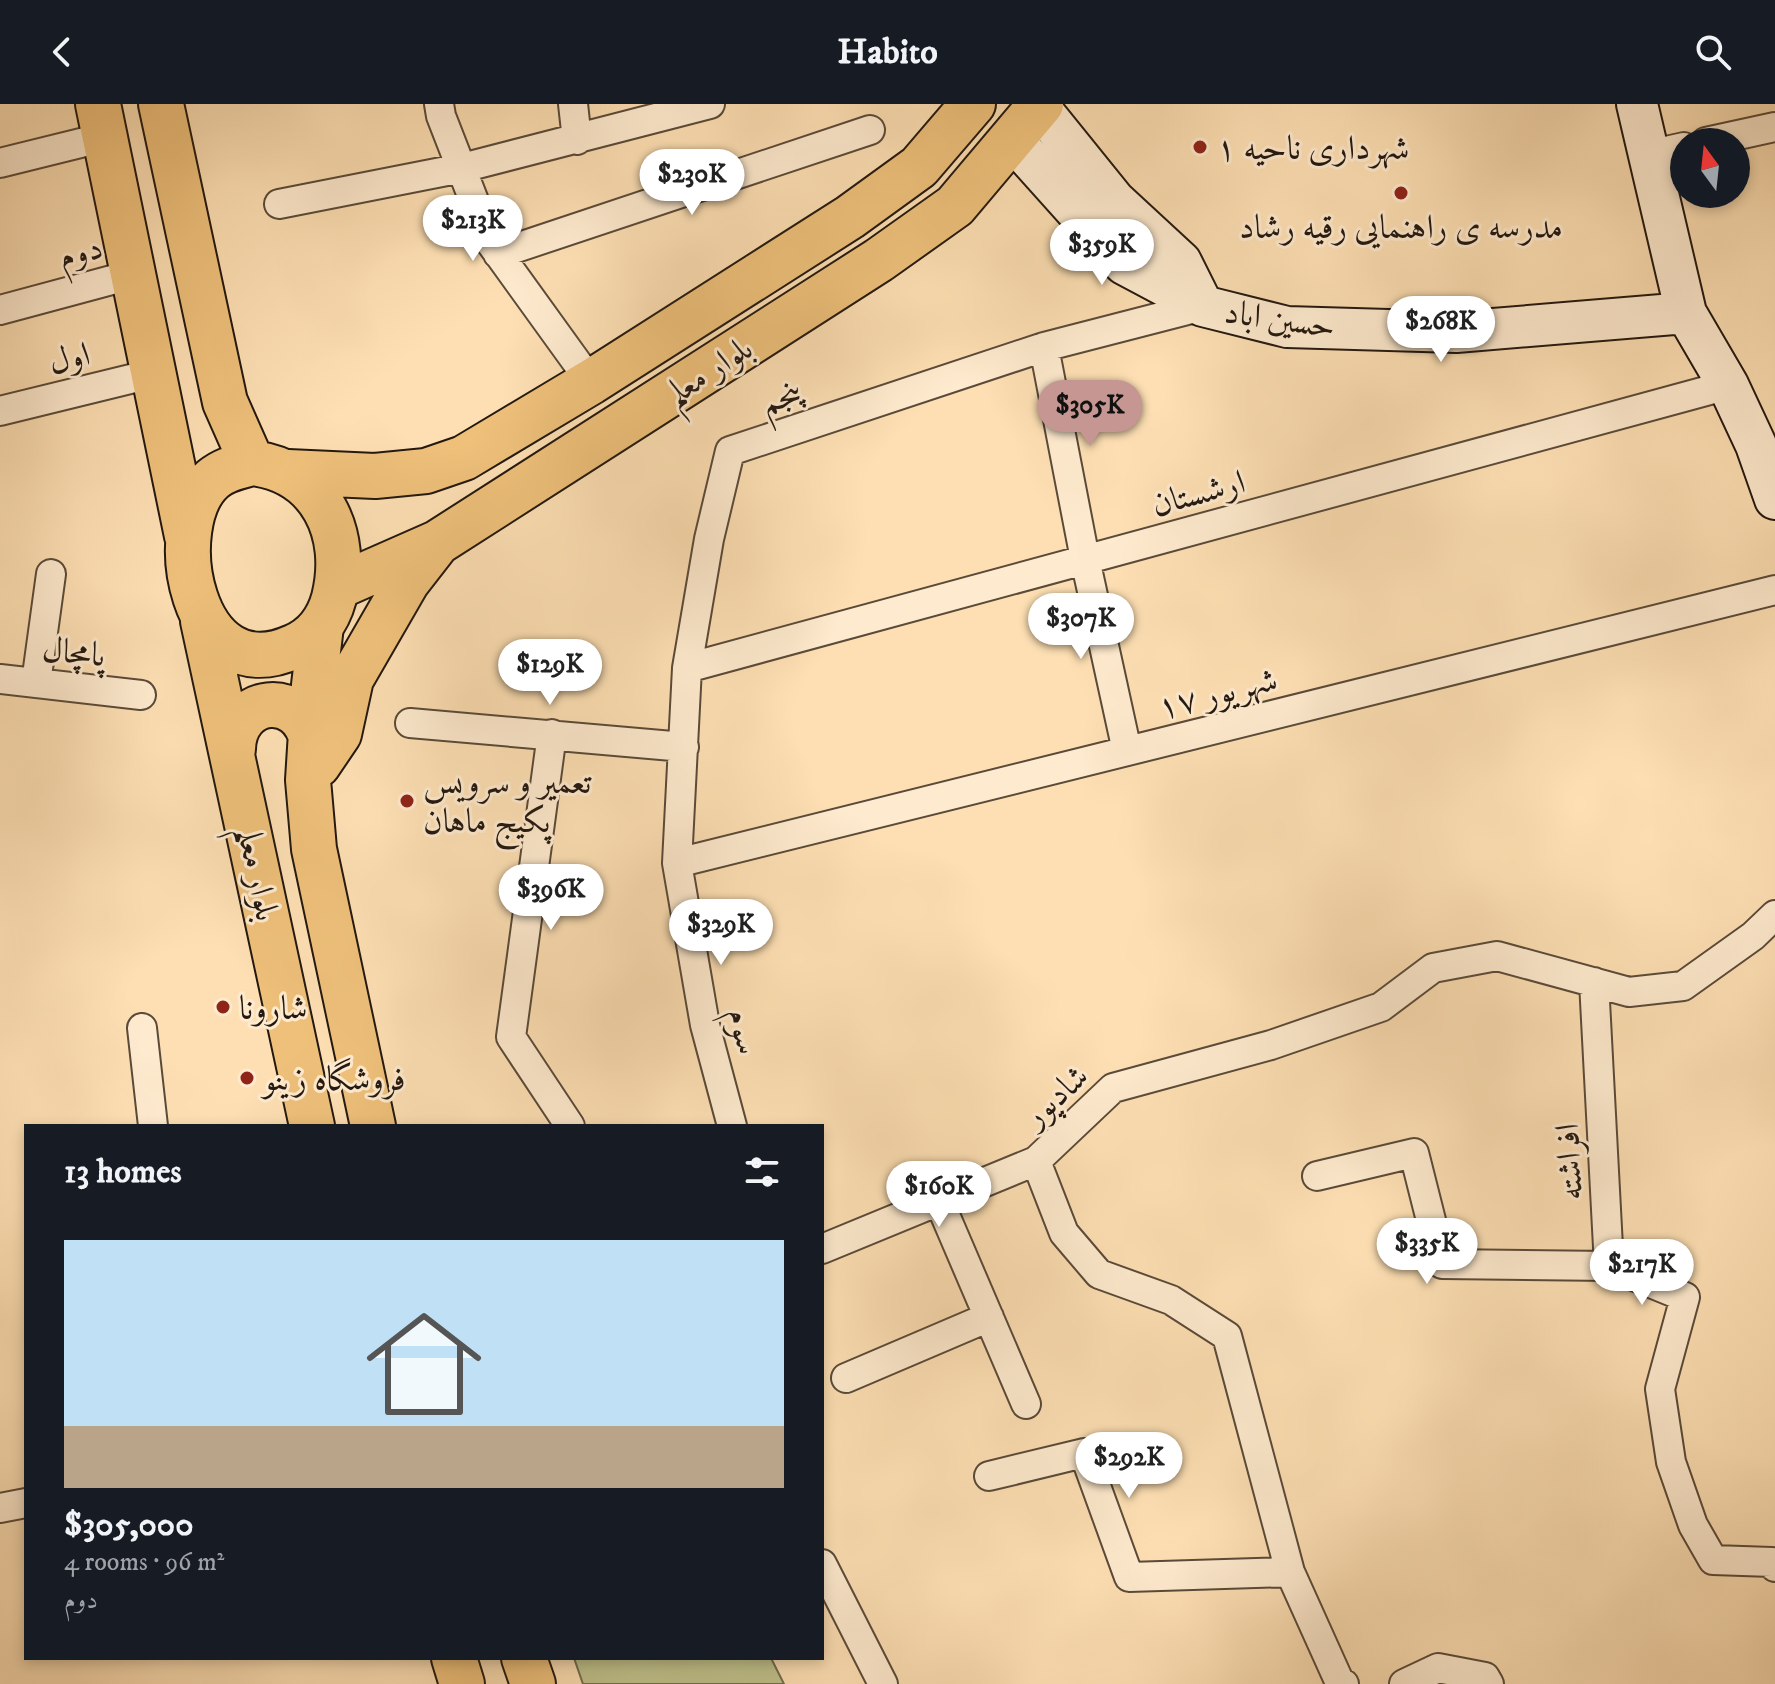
<!DOCTYPE html>
<meta charset="utf-8">
<style>
:root{--surface:#171b24;--page:#20242c;--text:#f1f3f6;--muted:#9ea1a6;--accent:#c59692}
body{margin:0;font-family:"IM FELL DW Pica",Amiri,serif;background:var(--page);color:var(--text);height:100vh;display:flex;flex-direction:column;font-size:30px;white-space:nowrap}
*{box-sizing:border-box;margin:0}
p{font-size:26px;color:var(--muted)}
.icon{flex:none;width:44px;height:44px;fill:none;stroke:currentColor;stroke-width:2;stroke-linecap:round;stroke-linejoin:round}
.map{position:relative;flex:1;overflow:hidden}
.panel{position:absolute;left:24px;top:1020px;width:800px;height:536px;display:flex;flex-direction:column;background:var(--surface);border-radius:0px;box-shadow:0 4px 12px #0003}
.panel>*{flex:none}
.needle{width:52px;rotate:345deg}
.tools{position:absolute;left:1670px;top:24px;display:grid;gap:16px}
.tools a{display:grid;place-items:center;width:80px;height:80px;border-radius:50%;background:var(--surface);box-shadow:0 4px 12px #0003;font-size:40px}
.price{position:absolute;translate:-50% -68px;padding:0 18px;border-radius:28px;background:#fff;color:#222;font-size:26px;line-height:52px;filter:drop-shadow(0 2px 4px #0008)}
.price::after{content:'';position:absolute;left:50%;top:48px;width:24px;height:18px;margin-left:-12px;background:inherit;clip-path:polygon(0 0,100% 0,50% 100%)}
.price.active{background:var(--accent);color:#111}
ul{padding:0;list-style:none}
li{display:grid;align-content:center;gap:16px;height:424px;padding:0 40px}
li span{display:grid;place-items:center;height:248px;border-radius:0px;color:#555}
li>.icon{margin-inline-start:auto}
span .icon{width:144px;height:144px;fill:#fffc;stroke-width:1}
li b{font-size:34px}
h2{display:flex;justify-content:space-between;align-items:center;height:96px;padding:0 40px;font-size:34px}
header{display:flex;justify-content:space-between;align-items:center;height:104px;padding:0 40px;background:var(--surface);font-size:36px;font-weight:800}
.map>svg:first-child{display:block}
</style>
<header><svg class="icon" aria-label="back" viewBox="0 0 24 24"><path d="M15 5l-7 7 7 7"/></svg>Habito<svg class="icon" aria-label="search" viewBox="0 0 24 24"><circle cx="10" cy="10" r="6"/><path d="M15 15l6 6"/></svg></header>
<div class="map">
<svg width="1775" height="1580" viewBox="0 0 1775 1580">
<rect width="100%" height="100%" fill="#fddfb3"/>
<filter id="stains"><feTurbulence type="fractalNoise" baseFrequency=".0025" numOctaves="4"/><feColorMatrix values="0 0 0 0 .2 0 0 0 0 .09 0 0 0 0 .02 0 0 0 .5 -.17"/></filter>
<radialGradient id="worn" r=".72"><stop offset=".6" stop-color="#630" stop-opacity="0"/><stop offset="1" stop-color="#630" stop-opacity=".3"/></radialGradient>
<!-- green -->
<path fill="#bfc28c" stroke="#716d4e" stroke-width="2" d="M574 1554H771L784 1580H583Z"/>
<g fill="none" stroke-linecap="round" stroke-linejoin="round">
<defs>
<path id="street" d="M439 0 441 12 490 138 591 278
M573 0 577 36
M1706 38 1775 23
M1648 51 1684 43
M0 59 105 33
M279 100 462 64 710 0
M498 150 870 26
M0 206 134 170
M1044 243 1085 455 1127 647
M0 307 155 269
M687 564 1728 281
M0 575 141 591
M36 579 51 470
M410 619 684 643
M552 630 511 933 570 1022
M677 759 1775 486
M1594 878 1609 1162 1685 1193 1660 1285 1671 1358 1693 1421 1713 1456 1772 1458 1775 1463
M142 924 153 1022
M732 1022 705 921 677 759 687 564 709 435 730 347 1044 243 1203 202
M1036 1057 1064 1129 1099 1170 1171 1196 1227 1232 1290 1468 1340 1579 1344 1580
M1317 1072 1414 1049 1442 1160 1609 1162
M939 1097 1026 1300
M822 1145 1036 1057 1113 984 1271 941 1381 903 1433 864 1497 852 1629 888 1683 882 1753 832 1775 811
M846 1274 989 1213
M989 1372 1084 1349 1129 1473 1290 1468
M0 1404 26 1399
M822 1460 883 1580
M1404 1580 1438 1564 1485 1573 1489 1580"/>
<path id="secondary" d="M1637 0 1686 209 1728 281 1756 341 1775 395
M1039 3 1115 97 1181 158 1203 202
M1012 35 1124 160 1203 202 1287 223 1456 228 1686 209"/>
<path id="primary" d="M98 0 187 432
M161 0 225 298 252 359
M252 359C321 367 350 430 334 494 328 516 315 534 293 543 191 589 161 420 213 375 225 365 238 363 252 359Z
M288 368 375 372 426 367 464 354 591 278 850 113 919 63 973 0
M337 483 437 439 879 156 955 102 1041 0
M203 517 312 1022
M321 522 314 581 308 676 314 745 373 1022
M233 645C234 592 300 584 312 637
M318 661 339 630 351 575 407 478 435 442
M454 1554 462 1580
M524 1554 533 1580"/>
</defs>
<!-- street casing -->
<use href="#street" stroke="#5a4a39" stroke-width="32"/>
<!-- secondary casing -->
<use href="#secondary" stroke="#231810" stroke-width="44"/>
<!-- primary casing -->
<use href="#primary" stroke="#231810" stroke-width="48"/>
<!-- street -->
<use href="#street" stroke="#feeace" stroke-width="28"/>
<!-- secondary -->
<use href="#secondary" stroke="#feeace" stroke-width="40"/>
<!-- primary -->
<use href="#primary" stroke="#eec07a" stroke-width="44"/>
</g>
<!-- markers -->
<g fill="#8f2418" stroke="#feeace" stroke-width="3">
<circle cx="1200" cy="43" r="8"/>
<circle cx="1401" cy="89" r="8"/>
<circle cx="407" cy="697" r="8"/>
<circle cx="223" cy="903" r="8"/>
<circle cx="247" cy="974" r="8"/>
</g>
<g text-anchor="middle" stroke-width="6" stroke-linejoin="round" paint-order="stroke">
<!-- poi labels -->
<g font-size="34" fill="#231810" stroke="#feeace" text-anchor="start">
<text x="1216" y="55">شهرداری ناحیه ۱</text>
<text x="1401" y="134" text-anchor="middle">مدرسه ی راهنمایی رقیه رشاد</text>
<text x="423" y="689">تعمیر و سرویس<tspan x="423" dy="39">پکیج ماهان</tspan></text>
<text x="239" y="915">شارونا</text>
<text x="263" y="986">فروشگاه زینو</text>
</g>
<!-- street labels -->
<g font-size="34" fill="#231810" stroke="#feeace">
<text transform="translate(80 147) rotate(-15)" y="12">دوم</text>
<text transform="translate(1280 214) rotate(8)" y="12">حسین اباد</text>
<text transform="translate(69 253) rotate(-14)" y="12">اول</text>
<text transform="translate(708 266) rotate(-33)" y="12">بلوار معلم</text>
<text transform="translate(781 292) rotate(-18)" y="12">پنجم</text>
<text transform="translate(1198 388) rotate(-15)" y="12">ارشستان</text>
<text transform="translate(74 547) rotate(6)" y="12">پامچال</text>
<text transform="translate(1217 588) rotate(-14)" y="12">۱۷ شهریور</text>
<text transform="translate(259 769) rotate(78)" y="12">بلوار معلم</text>
<text transform="translate(745 927) rotate(77)" y="12">سوم</text>
<text transform="translate(1055 991) rotate(-42)" y="12">شادپور</text>
<text transform="translate(1568 1058) rotate(-93)" y="12">افراشته</text>
</g>
</g>
<rect width="100%" height="100%" filter="url(#stains)"/>
<rect width="100%" height="100%" fill="url(#worn)"/>
</svg>
<div class="tools">
<a><svg class="needle" viewBox="-14 -14 28 28"><path d="M0-13l5 13h-10z" fill="#e53935"/><path d="M0 13l5-13h-10z" fill="#9ea1a6"/></svg></a>
</div>
<b class="price" style="left:692px;top:113px">$230K</b>
<b class="price" style="left:473px;top:159px">$213K</b>
<b class="price" style="left:1102px;top:183px">$359K</b>
<b class="price" style="left:1441px;top:260px">$268K</b>
<b class="price active" style="left:1090px;top:344px">$305K</b>
<b class="price" style="left:1081px;top:557px">$307K</b>
<b class="price" style="left:550px;top:603px">$129K</b>
<b class="price" style="left:551px;top:828px">$396K</b>
<b class="price" style="left:721px;top:863px">$329K</b>
<b class="price" style="left:939px;top:1125px">$160K</b>
<b class="price" style="left:1427px;top:1182px">$335K</b>
<b class="price" style="left:1642px;top:1203px">$217K</b>
<b class="price" style="left:1129px;top:1396px">$292K</b>
<section class="panel">
<h2>13 homes<svg class="icon" aria-label="filters" viewBox="0 0 24 24"><path d="M4 7h16M4 17h16"/><circle cx="9" cy="7" r="2"/><circle cx="15" cy="17" r="2"/></svg></h2>
<ul>
<li><span style="background:linear-gradient(#bfe0f5 75%,#b9a48a 0)"><svg class="icon" aria-label="home" viewBox="0 0 24 24"><path d="M3 11l9-7 9 7M6 9v11h12V9"/></svg></span><div><b>$305,000</b><p>4 rooms · 96 m²</p><p>دوم</p></div></li>
</ul>
</section>
</div>
